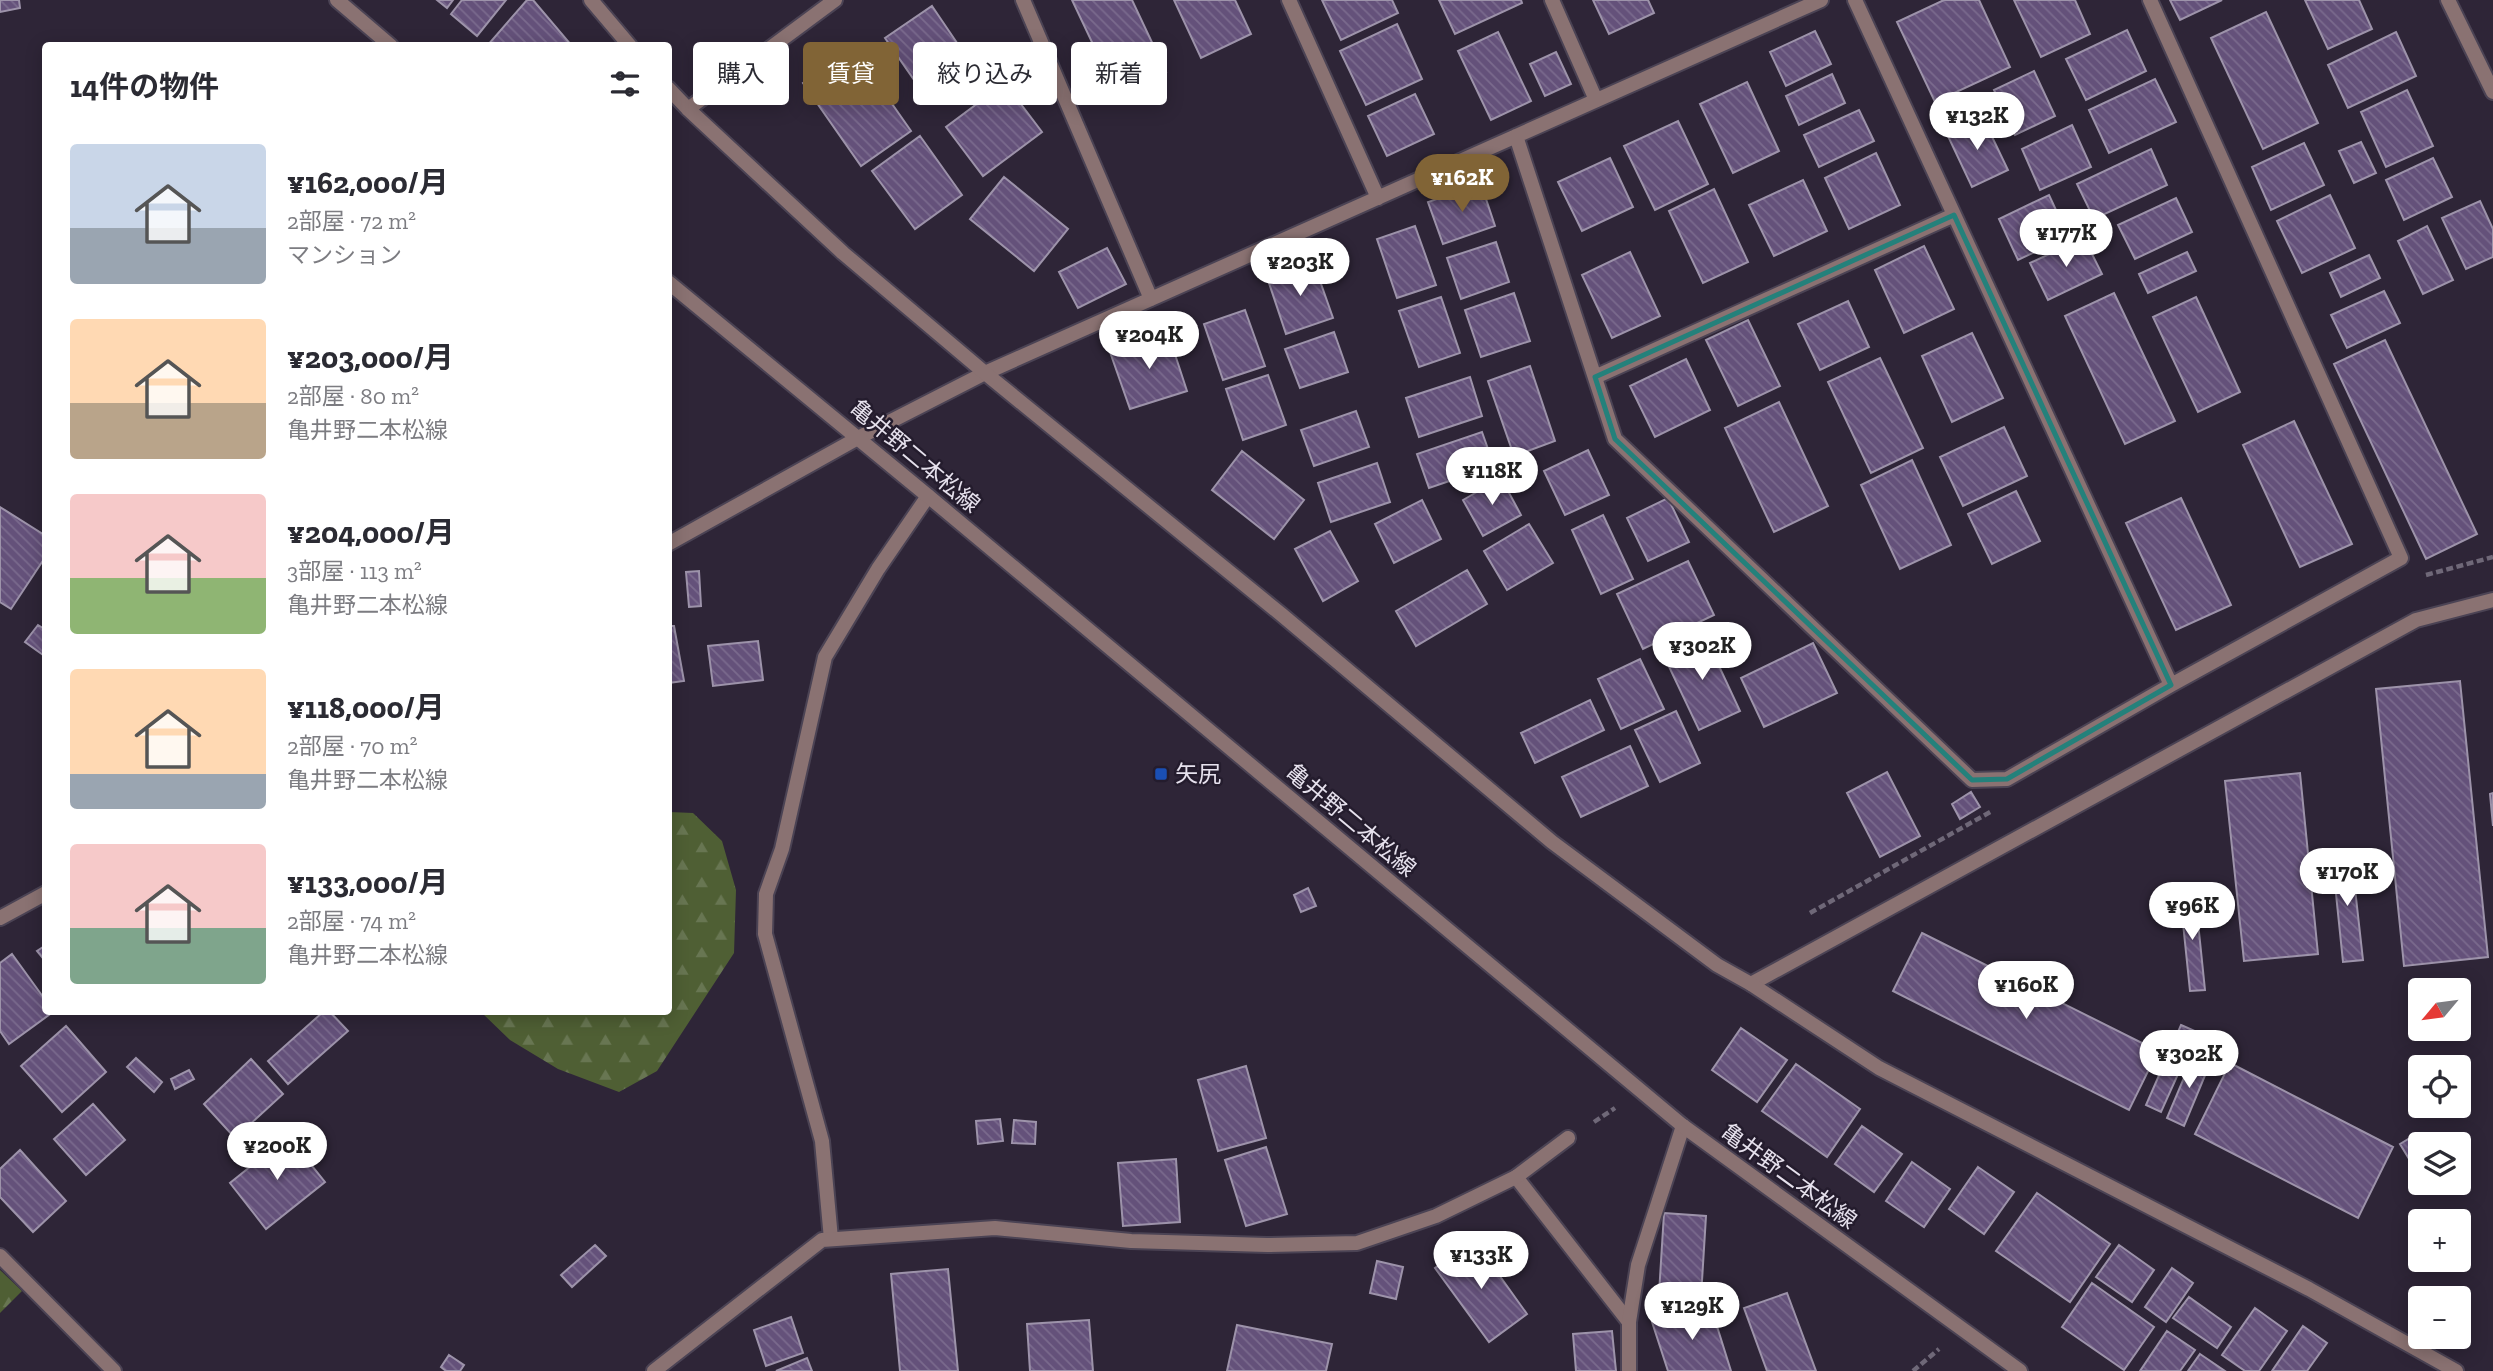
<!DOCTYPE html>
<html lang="ja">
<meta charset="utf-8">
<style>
:root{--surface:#fff;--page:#f2f2f3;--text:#2b2b33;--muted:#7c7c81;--accent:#816436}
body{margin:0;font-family:"Zilla Slab","Noto Sans JP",serif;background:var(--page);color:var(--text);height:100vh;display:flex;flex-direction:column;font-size:26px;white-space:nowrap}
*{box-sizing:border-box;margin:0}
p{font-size:23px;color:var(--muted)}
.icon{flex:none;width:38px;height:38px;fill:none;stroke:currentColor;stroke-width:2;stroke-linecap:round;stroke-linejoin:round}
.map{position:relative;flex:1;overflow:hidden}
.panel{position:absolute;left:42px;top:42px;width:630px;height:973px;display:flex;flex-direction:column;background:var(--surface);border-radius:7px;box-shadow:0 4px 18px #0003}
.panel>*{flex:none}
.banner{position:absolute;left:693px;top:42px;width:665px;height:63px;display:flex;gap:14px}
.needle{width:46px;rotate:241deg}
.tools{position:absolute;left:2408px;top:978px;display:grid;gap:14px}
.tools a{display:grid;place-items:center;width:63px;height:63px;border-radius:7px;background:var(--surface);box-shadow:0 4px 18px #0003;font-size:35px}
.price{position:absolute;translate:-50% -60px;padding:0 16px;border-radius:24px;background:#fff;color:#222;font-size:23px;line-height:46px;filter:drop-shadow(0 2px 4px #0008)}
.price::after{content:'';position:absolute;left:50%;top:42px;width:21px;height:16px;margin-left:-10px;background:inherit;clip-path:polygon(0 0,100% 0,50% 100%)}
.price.selected{background:var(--accent);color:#fff}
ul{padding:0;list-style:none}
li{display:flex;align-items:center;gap:21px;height:175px;padding:0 28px}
li span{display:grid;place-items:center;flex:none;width:196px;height:140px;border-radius:7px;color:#555}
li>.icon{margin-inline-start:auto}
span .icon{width:84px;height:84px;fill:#fffc;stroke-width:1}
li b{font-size:30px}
h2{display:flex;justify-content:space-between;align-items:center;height:84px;padding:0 28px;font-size:30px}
.chip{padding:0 24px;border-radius:7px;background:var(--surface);box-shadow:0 4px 18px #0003;font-size:24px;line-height:63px}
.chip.selected{background:var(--accent);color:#fff}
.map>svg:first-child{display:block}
</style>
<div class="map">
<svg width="2493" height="1371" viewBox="0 0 2493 1371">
<defs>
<pattern id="forest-firs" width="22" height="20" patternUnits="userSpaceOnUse" patternTransform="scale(1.75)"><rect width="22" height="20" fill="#4f5f34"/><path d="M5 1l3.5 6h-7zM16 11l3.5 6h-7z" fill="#687652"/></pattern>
<pattern id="building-back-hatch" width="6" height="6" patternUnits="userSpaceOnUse" patternTransform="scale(1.75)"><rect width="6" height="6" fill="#64517a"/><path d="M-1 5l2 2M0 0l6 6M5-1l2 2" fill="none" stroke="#7a6a8d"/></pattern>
</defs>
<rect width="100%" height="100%" fill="#2e2537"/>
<!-- forest -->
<path fill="url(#forest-firs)" d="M669 812 693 813 722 841 736 890 734 953 657 1071 619 1092 558 1069 510 1040 481 1012H668Z
M0 1270 22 1291 0 1313Z"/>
<!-- building -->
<path fill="url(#building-back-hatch)" stroke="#9d93aa" stroke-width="2" d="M0 0H19L20 8 0 12Z
M437 0H453L447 8Z
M462 0H506L477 36 451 14Z
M527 0H533L572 46H487Z
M1072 0H1132L1166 72 1117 95Z
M1174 0H1235L1251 34 1201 58Z
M1322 0H1392L1398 13 1341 40Z
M1439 0H1521L1522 3 1455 34Z
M1593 0H1648L1654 13 1609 34Z
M1944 0H1979L2010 67 1935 102 1897 22Z
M2014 0H2075L2090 34 2041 57Z
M2170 0H2222L2180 20Z
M2305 0H2359L2372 29 2328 49Z
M932 6 974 68 928 100 885 38Z
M2266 12 2318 123 2263 149 2211 38Z
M1397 24 1422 79 1366 105 1340 51Z
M2127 30 2146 71 2086 100 2066 59Z
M1815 31 1831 64 1786 86 1770 52Z
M1498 32 1531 101 1491 120 1458 51Z
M2396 32 2416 76 2348 108 2328 65Z
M853 48 911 131 861 166 803 83Z
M1556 52 1571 84 1545 96 1530 64Z
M2034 71 2055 116 2015 135 1994 90Z
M1832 74 1845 103 1799 125 1786 96Z
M2155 79 2176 122 2109 153 2089 110Z
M1747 82 1779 151 1733 173 1700 104Z
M1005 83 1042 132 983 176 946 127Z
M2407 90 2433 146 2386 167 2361 112Z
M1415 94 1434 134 1387 156 1368 116Z
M1859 110 1874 141 1819 167 1804 135Z
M1983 118 2008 170 1972 187 1947 134Z
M1678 121 1708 184 1655 210 1624 146Z
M2072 125 2091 167 2040 190 2022 149Z
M920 136 962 195 915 229 872 171Z
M2361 142 2376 173 2354 183 2339 151Z
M2304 143 2324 185 2271 210 2252 167Z
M2151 149 2167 185 2094 219 2077 184Z
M1876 153 1900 205 1849 229 1825 178Z
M1610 158 1633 207 1582 231 1558 182Z
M2433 158 2452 197 2404 220 2386 180Z
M1004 177 1068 229 1034 271 970 219Z
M1803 180 1827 231 1774 256 1749 205Z
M1481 184 1495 226 1443 244 1428 202Z
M1714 189 1748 262 1703 283 1669 211Z
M2049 195 2068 236 2018 260 1999 219Z
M2330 195 2355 248 2302 273 2277 221Z
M2176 198 2192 232 2135 259 2118 225Z
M2480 201 2493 229V257L2466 269 2442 218Z
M1415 226 1436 285 1397 298 1377 239Z
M2427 226 2453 280 2423 294 2398 241Z
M2084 238 2102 274 2048 300 2030 263Z
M1496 242 1509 282 1461 299 1447 258Z
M1924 246 1954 309 1904 333 1875 270Z
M1107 248 1126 284 1078 308 1059 272Z
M1630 252 1660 316 1612 338 1582 275Z
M2187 252 2196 271 2148 293 2139 274Z
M2369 255 2380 278 2341 297 2330 273Z
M1313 261 1333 318 1286 334 1267 277Z
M2384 291 2400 323 2347 348 2331 315Z
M1514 293 1530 341 1481 357 1465 310Z
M2114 293 2175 421 2125 444 2065 316Z
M1441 297 1460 353 1419 367 1399 311Z
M2196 297 2240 392 2198 412 2153 317Z
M1848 301 1869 347 1820 370 1798 324Z
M1245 310 1265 366 1223 380 1204 324Z
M1748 320 1780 386 1738 406 1706 340Z
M1334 332 1348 372 1300 388 1285 349Z
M1168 333 1187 391 1130 409 1110 352Z
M1972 333 2003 398 1952 422 1922 356Z
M2385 340 2477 534 2426 559 2334 364Z
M1880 358 1923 448 1871 473 1828 382Z
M1686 359 1710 410 1655 437 1630 386Z
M1530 366 1555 441 1514 456 1488 381Z
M1268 375 1286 425 1243 440 1226 389Z
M1470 377 1482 416 1419 437 1406 398Z
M1779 402 1828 506 1774 532 1725 428Z
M1356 411 1369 447 1314 466 1301 430Z
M2294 421 2352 544 2300 567 2243 445Z
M2004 427 2027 476 1963 506 1940 457Z
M1482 432 1494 466 1429 488 1417 454Z
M1588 450 1609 495 1565 515 1544 471Z
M1242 451 1304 500 1274 539 1212 490Z
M1912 460 1951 545 1900 569 1861 485Z
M1377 463 1390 502 1331 522 1318 483Z
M1501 478 1521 515 1483 536 1463 500Z
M2016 491 2040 541 1992 564 1968 514Z
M1668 498 1689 542 1648 561 1627 518Z
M2181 498 2231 605 2176 630 2126 523Z
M1422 500 1441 539 1394 563 1375 524Z
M0 507 46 536V556L11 609 0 602Z
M1603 515 1633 579 1601 594 1572 530Z
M1529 524 1553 563 1507 590 1484 551Z
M1330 531 1358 581 1323 601 1295 549Z
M1688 561 1714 615 1643 649 1617 594Z
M1467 570 1487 604 1416 646 1396 611Z
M699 571 701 606 689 607 686 572Z
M38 625 46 630V657L25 642Z
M668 626H674L684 681 668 683Z
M1704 634 1740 711 1699 730 1663 654Z
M758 641 763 680 713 686 708 646Z
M1813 643 1837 693 1764 727 1741 678Z
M1640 659 1664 709 1621 729 1598 679Z
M2460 681 2488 957 2404 966 2376 689Z
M1590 700 1604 730 1535 763 1521 733Z
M1676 711 1700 763 1660 782 1635 730Z
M1630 746 1648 786 1581 817 1562 777Z
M1887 772 1920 836 1880 857 1847 793Z
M2300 773 2318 954 2244 961 2225 781Z
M1971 792 1980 807 1960 819 1952 804Z
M2493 793V826L2490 794Z
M2351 853 2363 960 2343 962 2332 855Z
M1308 888 1316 906 1301 912 1294 895Z
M2195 893 2205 990 2190 991 2180 894Z
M1922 933 2158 1051 2129 1110 1893 991Z
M46 945V962L37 951Z
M12 954 46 1001V1012H53L9 1044 0 1031V963Z
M323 1012H330L348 1031 288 1084 268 1061Z
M2181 1025 2197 1032 2161 1112 2146 1105Z
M66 1026 106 1072 62 1112 21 1066Z
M1741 1028 1787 1060 1757 1102 1712 1070Z
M2194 1054 2211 1061 2184 1126 2167 1118Z
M136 1058 162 1082 154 1092 127 1067Z
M251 1059 283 1094 235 1138 204 1104Z
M2230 1063 2393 1147 2358 1218 2195 1134Z
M1796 1064 1860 1109 1827 1157 1762 1111Z
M1246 1066 1266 1138 1218 1151 1198 1080Z
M189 1070 194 1079 175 1089 171 1079Z
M93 1104 125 1140 86 1175 54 1139Z
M1000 1119 1003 1141 978 1144 976 1121Z
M1014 1120 1036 1122 1035 1144 1012 1143Z
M1862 1126 1902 1154 1874 1192 1835 1164Z
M2415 1135 2420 1145V1156L2411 1162 2400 1144Z
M288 1136 325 1182 266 1229 230 1183Z
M1266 1147 1287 1214 1246 1226 1225 1160Z
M20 1150 66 1201 33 1232 0 1197V1169Z
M1176 1159 1180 1222 1123 1226 1118 1163Z
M1912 1162 1950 1189 1924 1227 1886 1201Z
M1978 1167 2014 1192 1984 1234 1949 1209Z
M2037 1193 2110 1244 2070 1302 1996 1251Z
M1664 1213 1706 1216 1701 1297 1659 1294Z
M1474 1240 1527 1314 1489 1342 1435 1268Z
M595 1245 606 1256 572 1287 561 1275Z
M2119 1245 2154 1270 2132 1302 2096 1277Z
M1377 1261 1403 1267 1396 1299 1370 1293Z
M2172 1268 2193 1283 2166 1322 2145 1307Z
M948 1269 958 1371H900L891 1274Z
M2092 1283 2154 1327 2124 1370 2062 1327Z
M1787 1293 1816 1371H1767L1744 1308Z
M2189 1297 2231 1327 2217 1348 2173 1318Z
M1710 1304 1731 1371H1668L1652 1322Z
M2255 1308 2287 1331 2259 1371H2245L2222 1355Z
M791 1317 803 1353 766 1366 754 1330Z
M1089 1320 1093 1371H1030L1027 1324Z
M1237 1325 1332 1344 1326 1371H1227Z
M2303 1326 2327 1343 2307 1371H2272Z
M1612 1331 1616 1371H1576L1573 1334Z
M2167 1331 2195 1350 2180 1371H2140Z
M2200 1354 2225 1371H2188Z
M449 1355 464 1365 460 1371H446L441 1367Z
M807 1358 812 1371H776Z"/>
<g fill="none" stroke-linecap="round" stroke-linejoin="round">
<defs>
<path id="service" d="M1516 1177 1629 1322
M831 1239 822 1141 765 934 766 894 782 849 825 657 878 569 928 496"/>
<path id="minor" d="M1023 0 1151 299
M1289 0 1378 198
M1552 0 1596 100
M1855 0 2171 685
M2448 0 2493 92
M688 109 835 0
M1516 136 1615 439 1972 780 2007 779 2171 685 2401 558 2150 0
M1595 377 1954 215
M858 438 985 373 1821 0
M1751 984 2416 620 2493 600
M0 1256 114 1371
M654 1371 822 1240 995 1228 1131 1241 1267 1245 1357 1243 1436 1216 1516 1177 1568 1138
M1629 1371V1322L1638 1265 1683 1126"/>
<path id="tertiary" d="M337 0 391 46
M591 0 630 46
M668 88 688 109 843 253 985 373 1282 615 1552 842 1717 965 1751 984 1879 1068 2309 1289 2456 1371
M668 282 928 496 1683 1126 2020 1371
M668 544 858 438
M0 918 46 893"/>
</defs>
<!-- service casing -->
<use href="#service" stroke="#4b4354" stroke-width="18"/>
<!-- minor casing -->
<use href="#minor" stroke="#4b4354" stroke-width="18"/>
<!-- tertiary casing -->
<use href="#tertiary" stroke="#4b4354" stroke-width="18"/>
<!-- path -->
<path stroke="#6f6878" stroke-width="4.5" stroke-dasharray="7 3.5" stroke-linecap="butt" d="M2426 575 2493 557
M1810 913 1992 811
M1594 1122 1615 1108
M1913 1371 1939 1349"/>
<!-- service -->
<use href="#service" stroke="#8a7272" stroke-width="14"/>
<!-- minor -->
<use href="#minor" stroke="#8a7272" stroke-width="14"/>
<!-- tertiary -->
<use href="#tertiary" stroke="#8a7272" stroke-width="14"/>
</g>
<!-- marked area -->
<path fill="none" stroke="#24817b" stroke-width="5" stroke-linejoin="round" d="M1954 215 2171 685 2007 779 1972 780 1615 439 1595 377Z"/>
<!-- markers -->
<rect fill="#1a4fb4" stroke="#241c2d" stroke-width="2.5" x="1154" y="767" width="14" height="14" rx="3.5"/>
<g text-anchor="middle" stroke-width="5" stroke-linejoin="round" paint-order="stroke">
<!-- street labels -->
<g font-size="23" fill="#e6e1ed" stroke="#241c2d">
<text transform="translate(915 456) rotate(40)" y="8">亀井野二本松線</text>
<text transform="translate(1351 820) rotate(40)" y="8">亀井野二本松線</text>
<text transform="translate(1789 1176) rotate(36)" y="8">亀井野二本松線</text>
</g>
<!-- poi labels -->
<g font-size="23" fill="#e6e1ed" stroke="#241c2d" text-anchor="start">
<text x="1175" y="782">矢尻</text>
</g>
</g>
</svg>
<div class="tools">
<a><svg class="needle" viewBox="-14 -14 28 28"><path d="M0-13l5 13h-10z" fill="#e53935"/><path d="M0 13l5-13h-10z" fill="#7c7c81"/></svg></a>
<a><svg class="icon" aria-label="locate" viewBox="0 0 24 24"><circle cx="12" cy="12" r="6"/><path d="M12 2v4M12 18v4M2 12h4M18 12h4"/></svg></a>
<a><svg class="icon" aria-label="layers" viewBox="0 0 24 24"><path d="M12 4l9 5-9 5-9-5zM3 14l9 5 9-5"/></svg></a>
<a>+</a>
<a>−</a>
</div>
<b class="price" style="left:1977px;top:152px">¥132K</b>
<b class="price selected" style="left:1462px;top:214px">¥162K</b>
<b class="price" style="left:2066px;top:269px">¥177K</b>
<b class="price" style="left:1300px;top:298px">¥203K</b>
<b class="price" style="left:1149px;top:371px">¥204K</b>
<b class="price" style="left:1492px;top:507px">¥118K</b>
<b class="price" style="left:1702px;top:682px">¥302K</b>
<b class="price" style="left:2347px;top:908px">¥170K</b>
<b class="price" style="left:2192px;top:942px">¥96K</b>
<b class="price" style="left:2026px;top:1021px">¥160K</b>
<b class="price" style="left:2189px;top:1090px">¥302K</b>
<b class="price" style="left:277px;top:1182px">¥200K</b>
<b class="price" style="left:1481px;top:1291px">¥133K</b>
<b class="price" style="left:1692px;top:1342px">¥129K</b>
<div class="banner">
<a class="chip">購入</a>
<a class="chip selected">賃貸</a>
<a class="chip">絞り込み</a>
<a class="chip">新着</a>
</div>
<section class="panel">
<h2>14件の物件<svg class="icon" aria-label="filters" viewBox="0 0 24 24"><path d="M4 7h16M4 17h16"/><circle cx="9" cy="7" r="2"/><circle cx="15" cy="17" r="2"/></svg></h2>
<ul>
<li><span style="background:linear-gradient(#c9d6e8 60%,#9aa5b1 0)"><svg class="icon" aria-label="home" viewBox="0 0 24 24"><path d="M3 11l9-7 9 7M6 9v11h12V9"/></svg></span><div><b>¥162,000/月</b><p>2部屋 · 72 m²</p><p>マンション</p></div></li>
<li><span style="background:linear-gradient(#ffd9b3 60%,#b9a48a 0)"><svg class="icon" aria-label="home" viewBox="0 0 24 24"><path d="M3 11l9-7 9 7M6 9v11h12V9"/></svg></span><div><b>¥203,000/月</b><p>2部屋 · 80 m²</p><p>亀井野二本松線</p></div></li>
<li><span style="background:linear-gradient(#f6c9c9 60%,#8fb573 0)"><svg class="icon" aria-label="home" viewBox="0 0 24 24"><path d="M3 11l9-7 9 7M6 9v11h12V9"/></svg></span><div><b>¥204,000/月</b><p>3部屋 · 113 m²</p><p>亀井野二本松線</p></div></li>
<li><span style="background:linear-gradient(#ffd9b3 75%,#9aa5b1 0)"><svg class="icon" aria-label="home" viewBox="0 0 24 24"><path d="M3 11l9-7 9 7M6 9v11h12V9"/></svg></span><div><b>¥118,000/月</b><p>2部屋 · 70 m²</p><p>亀井野二本松線</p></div></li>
<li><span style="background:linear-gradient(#f6c9c9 60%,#7fa58c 0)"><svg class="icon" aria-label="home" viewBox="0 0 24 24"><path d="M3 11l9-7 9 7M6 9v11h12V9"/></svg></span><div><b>¥133,000/月</b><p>2部屋 · 74 m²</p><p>亀井野二本松線</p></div></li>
</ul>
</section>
</div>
